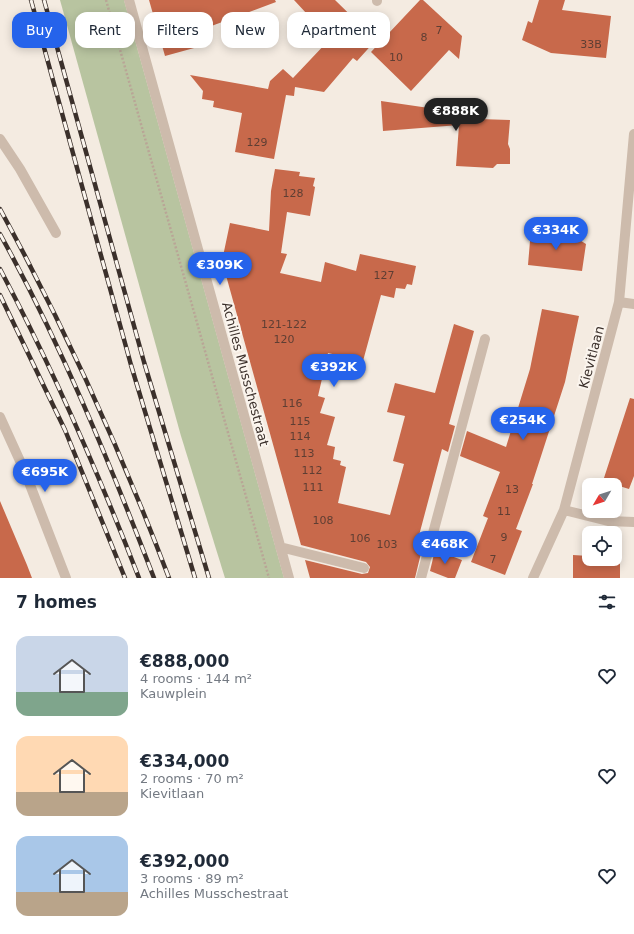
<!DOCTYPE html>
<meta charset="utf-8">
<style>
:root{--surface:#fff;--page:#f2f2f3;--text:#1f2937;--muted:#747a83;--accent:#2563eb}
body{margin:0;font-family:"DejaVu Sans",sans-serif;background:var(--page);color:var(--text);height:100vh;display:flex;flex-direction:column;font-size:15px;white-space:nowrap}
*{box-sizing:border-box;margin:0}
p{font-size:13px;color:var(--muted)}
.icon{flex:none;width:22px;height:22px;fill:none;stroke:currentColor;stroke-width:2;stroke-linecap:round;stroke-linejoin:round}
.map{position:relative;height:578px;overflow:hidden}
.panel{display:flex;flex-direction:column;background:var(--surface);flex:1}
.panel>*{flex:none}
.top-card{position:absolute;left:12px;top:12px;width:400px;height:36px;display:flex;gap:8px}
.needle{width:26px;rotate:231deg}
.fabs{position:absolute;left:582px;top:478px;display:grid;gap:8px}
.fabs a{display:grid;place-items:center;width:40px;height:40px;border-radius:8px;background:var(--surface);box-shadow:0 2px 10px #0003;font-size:20px}
.price{position:absolute;translate:-50% -34px;padding:0 9px;border-radius:14px;background:var(--accent);color:#fff;font-size:13px;line-height:26px;filter:drop-shadow(0 1px 2px #0008)}
.price::after{content:'';position:absolute;left:50%;top:24px;width:12px;height:9px;margin-left:-6px;background:inherit;clip-path:polygon(0 0,100% 0,50% 100%)}
.price.selected{background:#222;color:#fff}
ul{padding:0;list-style:none}
li{display:flex;align-items:center;gap:12px;height:100px;padding:0 16px}
li span{display:grid;place-items:center;flex:none;width:112px;height:80px;border-radius:12px;color:#555}
li>.icon{margin-inline-start:auto}
span .icon{width:48px;height:48px;fill:#fffc;stroke-width:1}
li b{font-size:17px}
h2{display:flex;justify-content:space-between;align-items:center;height:48px;padding:0 16px;font-size:17px}
.pill{padding:0 14px;border-radius:12px;background:var(--surface);box-shadow:0 2px 10px #0003;font-size:14px;line-height:36px}
.pill.selected{background:var(--accent);color:#fff}
.map>svg:first-child{display:block}
</style>
<div class="map">
<svg width="634" height="578" viewBox="0 0 634 578">
<rect width="100%" height="100%" fill="#f4ebe1"/>
<!-- green -->
<path fill="#b8c4a0" d="M60 0H124L284 578H225L181 436Z"/>
<!-- building -->
<path fill="#c8694b" d="M149 0H275L276 2 206 28 209 36 203 37 205 45 165 56Z
M294 0H335L376 40 357 61 353 58 324 92 295 87 294 96 286 95 274 159 235 152 242 113 213 107 214 101 202 99 203 91 190 75 268 89 270 81 283 69 293 78 328 41 302 19 307 14Z
M420 0H423L462 36 459 59 449 50 411 91 371 52Z
M539 0H565L562 10 611 16 606 58 551 53 522 40 528 21 532 23Z
M381 101 477 115 478 119 510 120 508 144 510 149V164H497L493 168 456 166 459 125 383 131Z
M275 169 300 172 299 176 315 178 313 186 315 187 310 216 287 212 281 253 287 254 280 273 321 282 325 262 356 271 360 254 416 266 412 285 407 284 405 289 396 288 394 298 381 295 363 361 328 353 318 396 325 398 320 413 335 417 327 445 335 447 333 459 341 461 340 465 346 467 338 503 390 515 404 464 393 461 405 416 387 412 395 383 435 393 454 324 474 331 449 424 455 426 448 452 442 449 417 543 423 545 415 578H310L305 560 362 574 368 573 370 567 366 562 301 545 222 261 230 223 269 231 271 191Z
M531 229 558 232 562 237 578 239 586 244 582 271 528 265Z
M542 309 579 316 565 382 532 484H533L516 529 522 531 505 575 471 562 488 518 483 516 500 472 460 456 467 431 506 447 530 369Z
M630 398 634 399V476L629 489 603 481Z
M0 501 27 565 32 578H0Z
M435 550 462 560 455 578H448L430 571Z
M573 555 589 556V559H615V556H620V578H573Z"/>
<g fill="none" stroke-linecap="round" stroke-linejoin="round">
<!-- path -->
<path stroke="#b9a596" stroke-width="2.5" stroke-dasharray="2 2" stroke-linecap="butt" d="M106 0 269 578"/>
<!-- service -->
<path stroke="#cdbbac" stroke-width="10" d="M0 139 20 169 56 233
M421 578 485 339"/>
<!-- minor -->
<path stroke="#cdbbac" stroke-width="10" d="M129 0 289 578
M377 0V1
M619 302 634 304
M564 510 608 521 634 522
M280 547 364 568
M533 578 564 510 619 302 634 134"/>
<!-- tertiary -->
<path stroke="#cdbbac" stroke-width="10" d="M0 417 25 472 66 578"/>
<defs>
<path id="rail" d="M31 0 131 365 195 578
M44 0 144 362 209 578
M0 209C65 328 121 451 169 578
M0 234C61 344 109 461 154 578
M0 269C53 369 98 472 139 578
M0 295 65 430 125 578"/>
</defs>
<!-- rail casing -->
<use href="#rail" stroke="#3b302b" stroke-width="4.5"/>
<!-- rail -->
<use href="#rail" stroke="#fbf5ee" stroke-width="3" stroke-dasharray="9" stroke-linecap="butt"/>
</g>
<g text-anchor="middle" stroke-width="4" stroke-linejoin="round" paint-order="stroke">
<!-- number labels -->
<g font-size="11" fill="#5e3e33">
<text x="439" y="34">7</text>
<text x="424" y="41">8</text>
<text x="591" y="48">33B</text>
<text x="396" y="61">10</text>
<text x="257" y="146">129</text>
<text x="293" y="197">128</text>
<text x="384" y="279">127</text>
<text x="284" y="328">121-122</text>
<text x="284" y="343">120</text>
<text x="292" y="407">116</text>
<text x="300" y="425">115</text>
<text x="300" y="440">114</text>
<text x="304" y="457">113</text>
<text x="312" y="474">112</text>
<text x="313" y="491">111</text>
<text x="512" y="493">13</text>
<text x="504" y="515">11</text>
<text x="323" y="524">108</text>
<text x="504" y="541">9</text>
<text x="360" y="542">106</text>
<text x="387" y="548">103</text>
<text x="493" y="563">7</text>
</g>
<!-- street labels -->
<g font-size="13" fill="#3b302b" stroke="#fbf5ee">
<text transform="translate(591 357) rotate(-75)" y="5">Kievitlaan</text>
<text transform="translate(246 374) rotate(75)" y="5">Achilles Musschestraat</text>
</g>
</g>
</svg>
<div class="fabs">
<a><svg class="needle" viewBox="-14 -14 28 28"><path d="M0-13l5 13h-10z" fill="#e53935"/><path d="M0 13l5-13h-10z" fill="#747a83"/></svg></a>
<a><svg class="icon" aria-label="locate" viewBox="0 0 24 24"><circle cx="12" cy="12" r="6"/><path d="M12 2v4M12 18v4M2 12h4M18 12h4"/></svg></a>
</div>
<b class="price selected" style="left:456px;top:132px">€888K</b>
<b class="price" style="left:556px;top:251px">€334K</b>
<b class="price" style="left:220px;top:286px">€309K</b>
<b class="price" style="left:334px;top:388px">€392K</b>
<b class="price" style="left:523px;top:441px">€254K</b>
<b class="price" style="left:45px;top:493px">€695K</b>
<b class="price" style="left:445px;top:565px">€468K</b>
<div class="top-card">
<a class="pill selected">Buy</a>
<a class="pill">Rent</a>
<a class="pill">Filters</a>
<a class="pill">New</a>
<a class="pill">Apartment</a>
</div>
</div>
<section class="panel">
<h2>7 homes<svg class="icon" aria-label="filters" viewBox="0 0 24 24"><path d="M4 7h16M4 17h16"/><circle cx="9" cy="7" r="2"/><circle cx="15" cy="17" r="2"/></svg></h2>
<ul>
<li><span style="background:linear-gradient(#c9d6e8 70%,#7fa58c 0)"><svg class="icon" aria-label="home" viewBox="0 0 24 24"><path d="M3 11l9-7 9 7M6 9v11h12V9"/></svg></span><div><b>€888,000</b><p>4 rooms · 144 m²</p><p>Kauwplein</p></div><svg class="icon" aria-label="heart" viewBox="0 0 24 24"><path d="M12 20l-8-8c-3-5 5-10 8-4 3-6 11-1 8 4z"/></svg></li>
<li><span style="background:linear-gradient(#ffd9b3 70%,#b9a48a 0)"><svg class="icon" aria-label="home" viewBox="0 0 24 24"><path d="M3 11l9-7 9 7M6 9v11h12V9"/></svg></span><div><b>€334,000</b><p>2 rooms · 70 m²</p><p>Kievitlaan</p></div><svg class="icon" aria-label="heart" viewBox="0 0 24 24"><path d="M12 20l-8-8c-3-5 5-10 8-4 3-6 11-1 8 4z"/></svg></li>
<li><span style="background:linear-gradient(#a9c7e8 70%,#b9a48a 0)"><svg class="icon" aria-label="home" viewBox="0 0 24 24"><path d="M3 11l9-7 9 7M6 9v11h12V9"/></svg></span><div><b>€392,000</b><p>3 rooms · 89 m²</p><p>Achilles Musschestraat</p></div><svg class="icon" aria-label="heart" viewBox="0 0 24 24"><path d="M12 20l-8-8c-3-5 5-10 8-4 3-6 11-1 8 4z"/></svg></li>
</ul>
</section>
